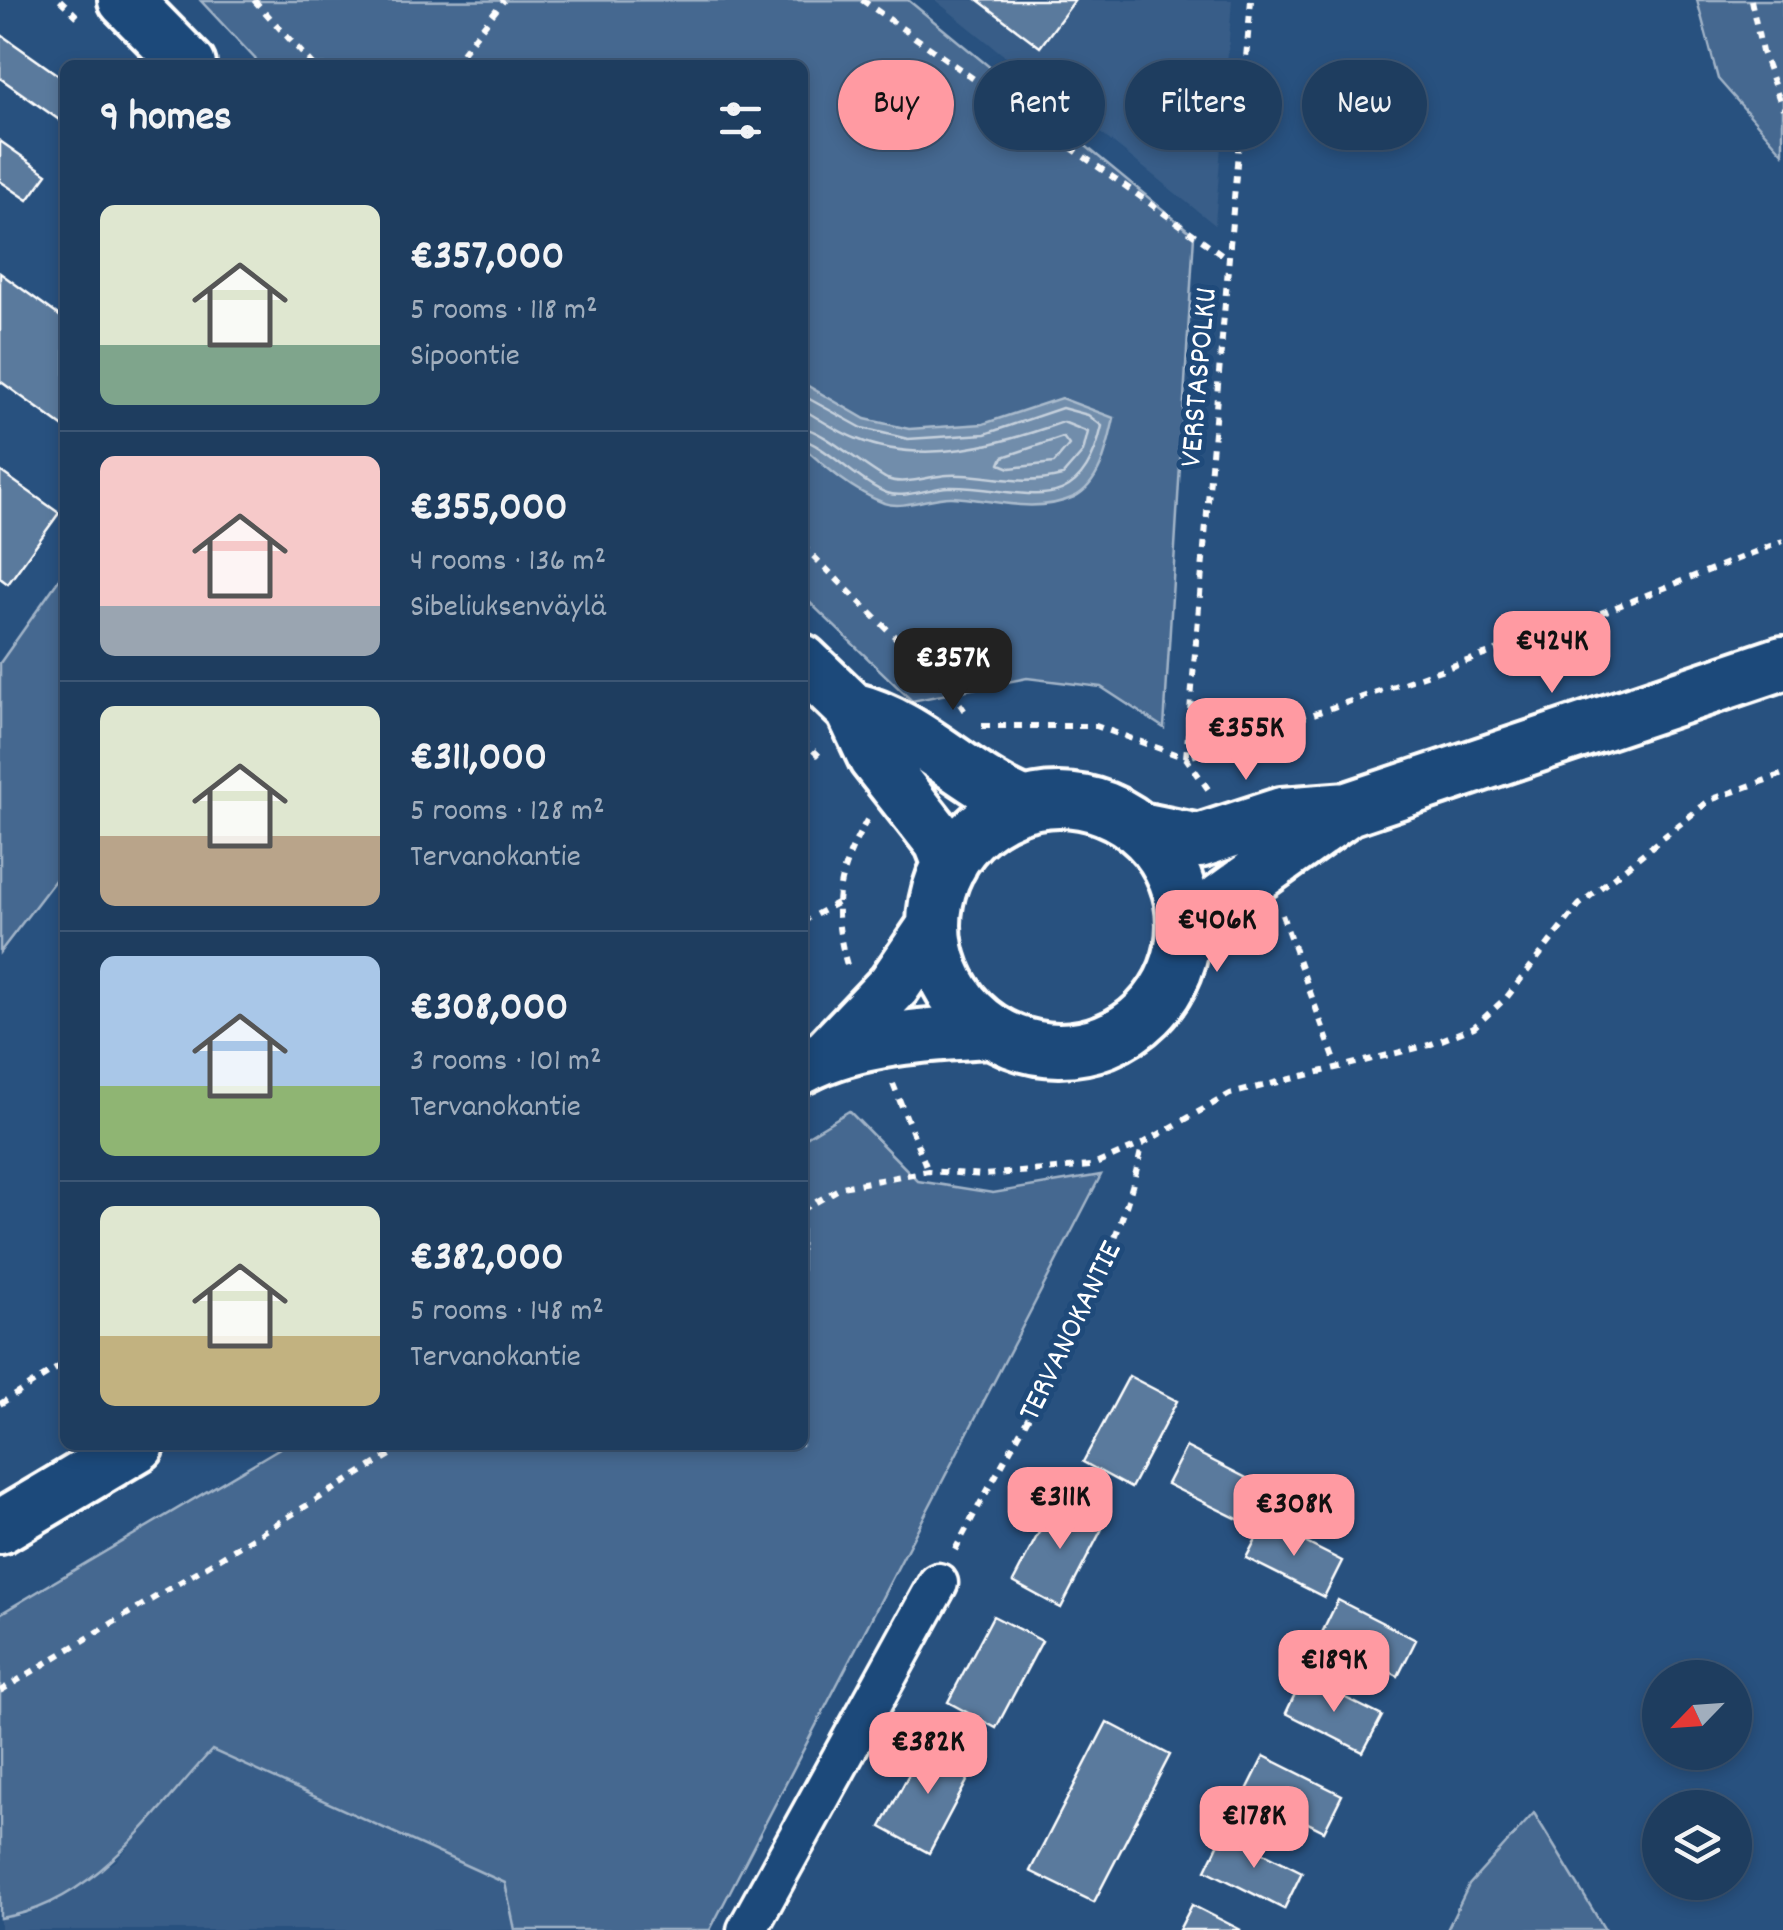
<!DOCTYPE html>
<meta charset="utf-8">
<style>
:root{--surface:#1e3d5f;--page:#264465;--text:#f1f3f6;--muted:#a1aebd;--line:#3c5674;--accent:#ff9aa2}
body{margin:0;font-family:Dekko,sans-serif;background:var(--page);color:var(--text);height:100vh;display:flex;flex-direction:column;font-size:38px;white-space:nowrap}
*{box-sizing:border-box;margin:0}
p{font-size:32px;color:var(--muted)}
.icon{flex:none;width:55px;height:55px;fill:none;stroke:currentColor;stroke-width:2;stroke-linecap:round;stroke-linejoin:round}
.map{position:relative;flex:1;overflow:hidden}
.drawer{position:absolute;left:60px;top:60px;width:748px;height:1390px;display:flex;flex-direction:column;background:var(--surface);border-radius:15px;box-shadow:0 5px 15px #0003,0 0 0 2px var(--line)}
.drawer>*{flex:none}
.banner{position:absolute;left:838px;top:60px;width:795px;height:90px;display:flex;gap:20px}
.needle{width:65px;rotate:245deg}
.tools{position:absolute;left:1642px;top:1660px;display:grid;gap:20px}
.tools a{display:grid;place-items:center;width:110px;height:110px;border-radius:50%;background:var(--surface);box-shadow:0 5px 15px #0003,0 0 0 2px var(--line);font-size:50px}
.price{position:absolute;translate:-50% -85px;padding:0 22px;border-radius:20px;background:var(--accent);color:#111;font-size:32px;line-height:65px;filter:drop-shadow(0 2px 5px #0008)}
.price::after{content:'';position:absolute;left:50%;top:60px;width:30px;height:22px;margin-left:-15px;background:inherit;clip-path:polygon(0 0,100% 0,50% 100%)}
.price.selected{background:#222;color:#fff}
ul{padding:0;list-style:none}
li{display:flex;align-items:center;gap:30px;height:250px;padding:0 40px}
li+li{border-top:2px solid var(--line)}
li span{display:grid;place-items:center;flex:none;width:280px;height:200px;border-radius:15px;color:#555}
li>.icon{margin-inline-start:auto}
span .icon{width:120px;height:120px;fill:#fffc;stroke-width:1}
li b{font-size:42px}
h2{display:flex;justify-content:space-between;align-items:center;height:120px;padding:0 40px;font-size:42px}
.tag{padding:0 35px;border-radius:45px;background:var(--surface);box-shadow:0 5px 15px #0003,0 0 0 2px var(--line);font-size:35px;line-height:90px}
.tag.selected{background:var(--accent);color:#111}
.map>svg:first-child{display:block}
</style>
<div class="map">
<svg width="1783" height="1930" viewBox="0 0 1783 1930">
<rect width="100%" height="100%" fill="#28517f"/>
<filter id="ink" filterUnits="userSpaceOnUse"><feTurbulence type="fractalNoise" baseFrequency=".01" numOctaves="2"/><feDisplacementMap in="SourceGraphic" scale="20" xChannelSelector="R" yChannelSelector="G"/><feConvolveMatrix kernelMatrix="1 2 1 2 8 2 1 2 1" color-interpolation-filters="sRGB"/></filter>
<g filter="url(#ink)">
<!-- built -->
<path fill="#375d88" d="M935 0H1232L1215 225Z
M212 1750 506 1883 515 1930H0V1918L25 1915 116 1861Z"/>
<!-- green -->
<path fill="#446890" stroke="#a2b4c8" stroke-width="2.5" d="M908 0 1194 235 1164 728 1101 687 1027 678 912 701 803 596 802 65H261L201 1Z
M1697 0H1783V153L1718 79Z
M65 571V867L0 952V663Z
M849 1111 918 1181 993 1193 1101 1175 710 1930H515L505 1883 212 1750C152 1815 94 1905 0 1918V1614L285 1445H802L803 1139Z
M1534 1813 1605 1930H1447L1469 1885Z"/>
<!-- water -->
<path fill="#718dab" stroke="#aabbcd" stroke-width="2.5" d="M803 383 865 419 909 429 983 424 1061 398 1114 418C1108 444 1101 484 1074 497 1034 515 992 499 952 497 932 496 904 510 884 503 853 491 828 469 803 447Z"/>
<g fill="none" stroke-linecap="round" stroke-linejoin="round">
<!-- shore -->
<path stroke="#c6d1dd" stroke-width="2.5" d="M802 395 862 428 908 439 985 434 1062 408 1088 415 1102 426C1079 528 1020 485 948 487 930 488 904 499 887 493 861 484 821 442 802 440
M802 409C820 419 838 432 857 439 923 466 999 445 1063 422L1088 432 1083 452 1062 476C1016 488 990 473 948 475 929 476 904 486 887 479 863 467 822 429 802 428
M1063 437 1069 445 1054 463 1010 468 1000 464 1003 457Z"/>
</g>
<!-- building -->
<path fill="#5a7a9d" stroke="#fff" stroke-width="2.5" d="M978 0H1075L1040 47Z
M0 34 65 80V124L0 78Z
M0 141 47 174 28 200 0 181Z
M0 273 65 320V428L0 381Z
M0 471 59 513 8 584 0 578Z
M1129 1376 1177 1401 1131 1488 1083 1462Z
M1186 1447 1264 1487 1246 1523 1167 1484Z
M1058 1496 1106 1521 1061 1608 1013 1582Z
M1265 1522 1342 1561 1324 1597 1246 1558Z
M1338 1600 1416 1640 1398 1676 1320 1637Z
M993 1616 1042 1641 996 1728 948 1702Z
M1303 1677 1382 1716 1363 1752 1286 1713Z
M1107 1722 1170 1755 1094 1902 1030 1871Z
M927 1740 975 1766 929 1853 881 1827Z
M1264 1756 1342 1795 1324 1831 1246 1792Z
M1224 1833 1302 1872 1284 1909 1206 1870Z
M1192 1905 1241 1930H1179Z"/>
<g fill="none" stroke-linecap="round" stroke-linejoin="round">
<defs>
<path id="street" d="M747 1930 938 1583"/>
<path id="secondary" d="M125 0 189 65
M802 661 852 709 875 758 941 842 950 865
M852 709C917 725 962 779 1023 804
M934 925a125 125 0 1 1 250 0a125 125 0 1 1-250 0Z
M1140 829 1199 841 1282 814 1348 809 1783 663
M1183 944 1223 899 1348 809
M831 1051 894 985 933 928
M802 1067C856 1038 931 1034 991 1031
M0 1527 138 1445"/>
</defs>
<!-- street casing -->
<use href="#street" stroke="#fff" stroke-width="45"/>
<!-- secondary casing -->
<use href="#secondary" stroke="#fff" stroke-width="60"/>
<!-- path -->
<path stroke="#fff" stroke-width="6" stroke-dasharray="8 8" stroke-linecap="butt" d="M60 0 81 20
M254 0 313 65
M862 0 1230 260
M1251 0 1186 758 1568 626 1783 541
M1751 0 1762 52 1783 109
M452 65 504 0
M802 545 954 695 966 713
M982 726H1096L1186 758 1208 789
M802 739 819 756
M1282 915 1338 1069
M802 922 837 903
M847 965C830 905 837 873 867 820
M893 1084 928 1171
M802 1210 842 1187 928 1171 984 1175 1091 1166 1142 1144 1230 1094 1429 1045 1474 1027 1507 997 1579 905 1710 800 1783 774
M0 1404 65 1363
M955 1550C1022 1423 1113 1287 1142 1146
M0 1691 407 1445"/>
<!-- street -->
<use href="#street" stroke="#1f4a7a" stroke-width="38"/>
<!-- secondary -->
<use href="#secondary" stroke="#1f4a7a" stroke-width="52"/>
</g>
</g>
<g text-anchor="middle" stroke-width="10" stroke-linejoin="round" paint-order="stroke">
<!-- street labels -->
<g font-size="32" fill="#fff" stroke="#1f4a7a">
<text transform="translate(1196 377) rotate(-85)" y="11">VERSTASPOLKU</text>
<text transform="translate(1068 1330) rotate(-64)" y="11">TERVANOKANTIE</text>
</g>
</g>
</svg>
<div class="tools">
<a><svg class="needle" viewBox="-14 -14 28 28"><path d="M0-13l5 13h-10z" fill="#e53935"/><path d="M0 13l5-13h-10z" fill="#a1aebd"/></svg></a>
<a><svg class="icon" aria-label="layers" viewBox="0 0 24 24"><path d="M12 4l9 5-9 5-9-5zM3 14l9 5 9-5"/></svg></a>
</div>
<b class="price" style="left:1552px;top:696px">€424K</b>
<b class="price selected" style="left:953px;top:713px">€357K</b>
<b class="price" style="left:1246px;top:783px">€355K</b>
<b class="price" style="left:1217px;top:975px">€406K</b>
<b class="price" style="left:1060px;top:1552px">€311K</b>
<b class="price" style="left:1294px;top:1559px">€308K</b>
<b class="price" style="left:1334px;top:1715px">€189K</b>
<b class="price" style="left:928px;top:1797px">€382K</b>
<b class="price" style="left:1254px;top:1871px">€178K</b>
<div class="banner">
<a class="tag selected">Buy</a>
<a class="tag">Rent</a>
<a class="tag">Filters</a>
<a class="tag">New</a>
</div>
<section class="drawer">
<h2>9 homes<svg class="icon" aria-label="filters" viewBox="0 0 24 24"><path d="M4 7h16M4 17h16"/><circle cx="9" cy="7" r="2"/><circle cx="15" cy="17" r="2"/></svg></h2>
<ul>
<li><span style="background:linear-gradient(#dfe7d0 70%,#7fa58c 0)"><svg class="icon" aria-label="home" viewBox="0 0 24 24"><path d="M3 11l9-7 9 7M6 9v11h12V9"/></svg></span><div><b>€357,000</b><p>5 rooms · 118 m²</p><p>Sipoontie</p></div></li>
<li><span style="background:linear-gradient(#f6c9c9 75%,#9aa5b1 0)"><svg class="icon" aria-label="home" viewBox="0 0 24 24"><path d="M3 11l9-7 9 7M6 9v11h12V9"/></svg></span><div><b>€355,000</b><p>4 rooms · 136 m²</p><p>Sibeliuksenväylä</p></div></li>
<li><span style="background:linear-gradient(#dfe7d0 65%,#b9a48a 0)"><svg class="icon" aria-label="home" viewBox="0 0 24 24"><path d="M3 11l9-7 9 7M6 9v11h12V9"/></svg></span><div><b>€311,000</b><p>5 rooms · 128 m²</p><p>Tervanokantie</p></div></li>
<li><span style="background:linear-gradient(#a9c7e8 65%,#8fb573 0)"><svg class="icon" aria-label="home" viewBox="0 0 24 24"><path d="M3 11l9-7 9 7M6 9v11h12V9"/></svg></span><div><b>€308,000</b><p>3 rooms · 101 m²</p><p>Tervanokantie</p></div></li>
<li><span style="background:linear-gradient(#dfe7d0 65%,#c2b280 0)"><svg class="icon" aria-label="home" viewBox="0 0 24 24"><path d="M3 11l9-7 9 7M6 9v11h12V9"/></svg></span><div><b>€382,000</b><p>5 rooms · 148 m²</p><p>Tervanokantie</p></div></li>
</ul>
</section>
</div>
